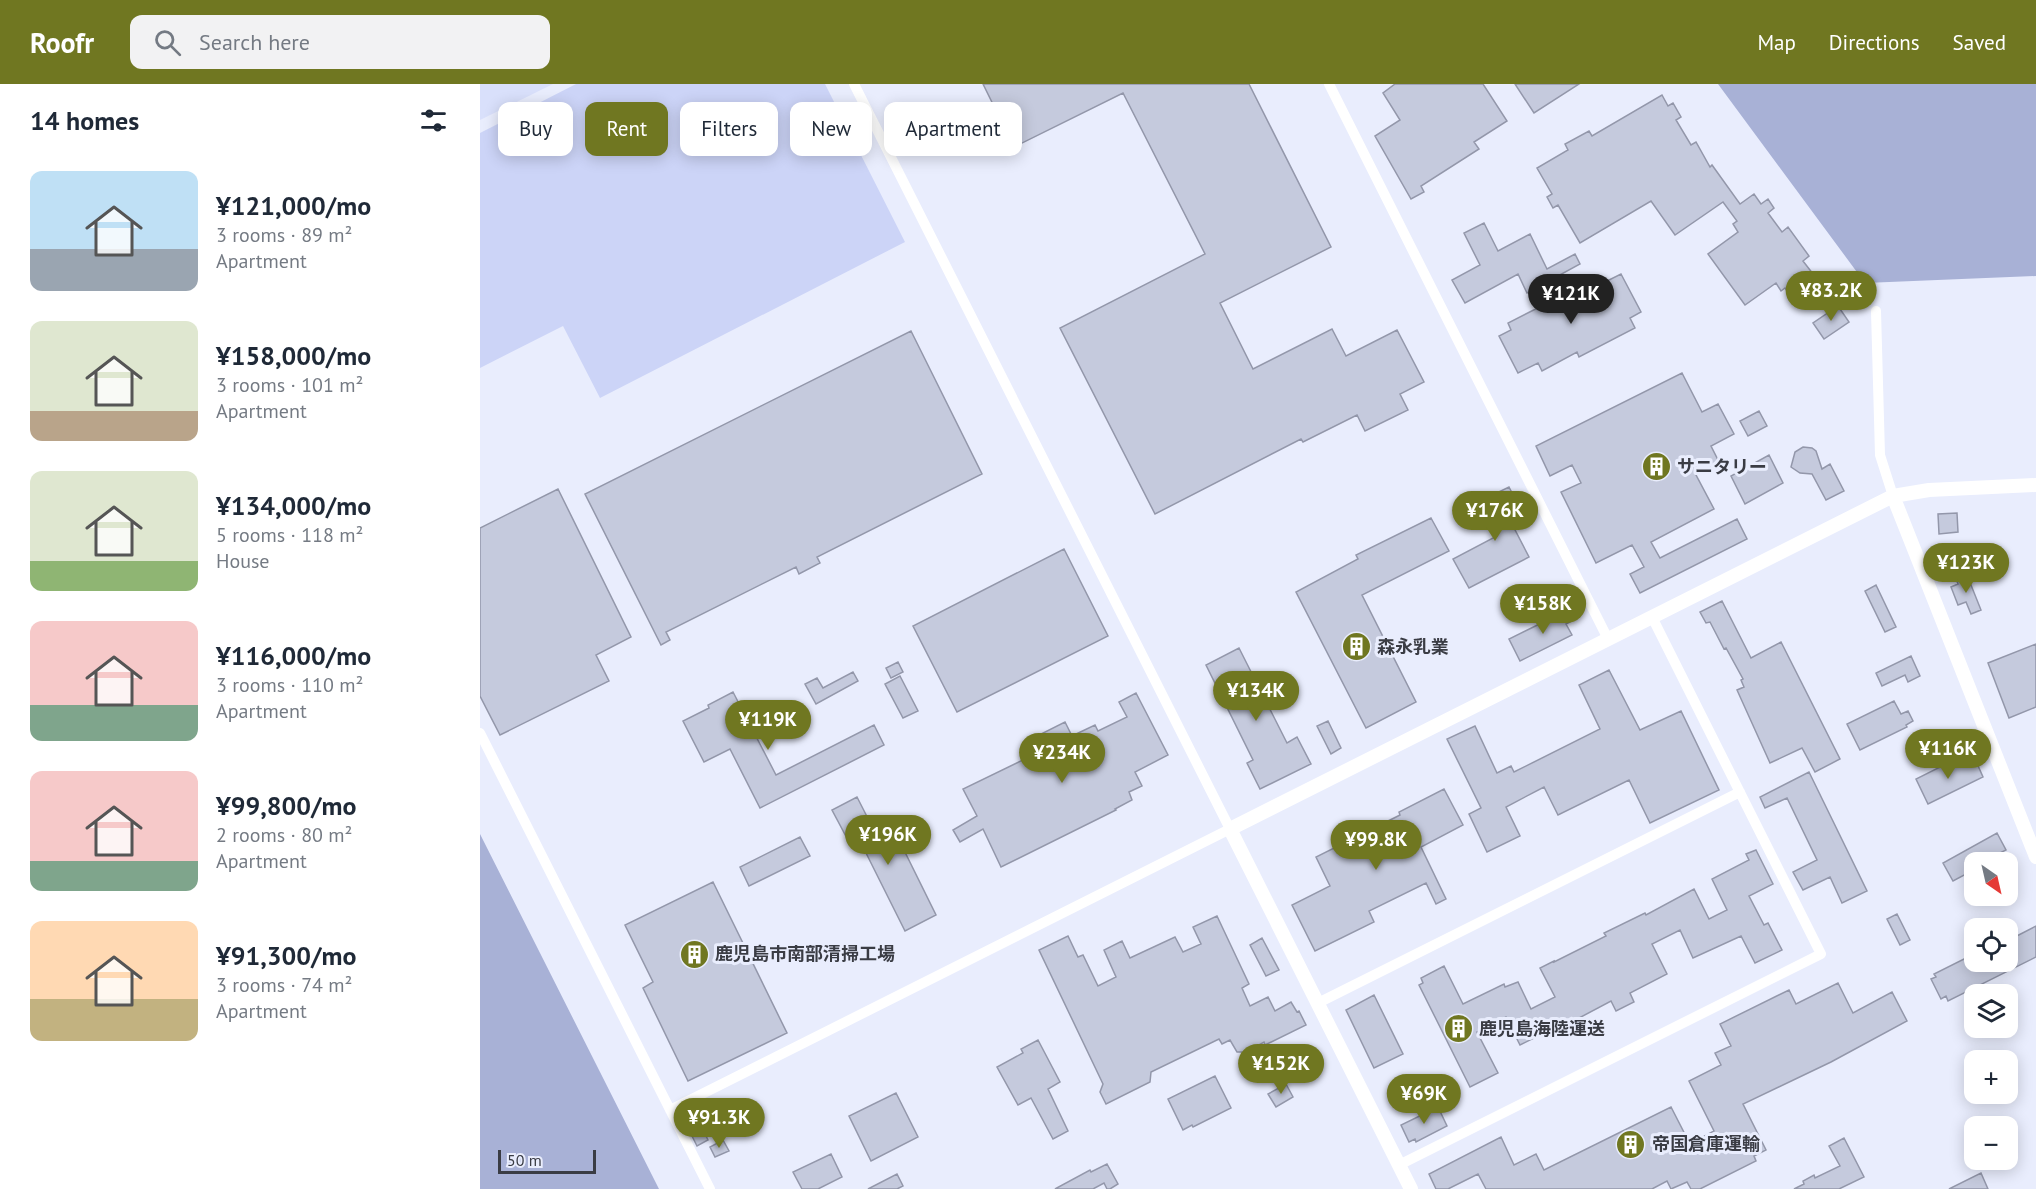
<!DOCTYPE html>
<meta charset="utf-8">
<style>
:root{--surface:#fff;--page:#f2f2f3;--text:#1f2937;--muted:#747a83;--accent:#707721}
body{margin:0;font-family:"PT Sans","Noto Sans JP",sans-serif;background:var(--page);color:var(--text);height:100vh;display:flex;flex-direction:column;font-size:22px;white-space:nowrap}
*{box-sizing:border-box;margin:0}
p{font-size:20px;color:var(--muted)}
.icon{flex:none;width:33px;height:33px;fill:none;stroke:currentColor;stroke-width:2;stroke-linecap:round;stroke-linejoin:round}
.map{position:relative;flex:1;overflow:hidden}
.side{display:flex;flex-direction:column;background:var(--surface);width:480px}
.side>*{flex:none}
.hud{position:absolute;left:18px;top:18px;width:570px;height:54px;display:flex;gap:12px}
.needle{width:39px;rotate:146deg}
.tools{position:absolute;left:1484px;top:768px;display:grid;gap:12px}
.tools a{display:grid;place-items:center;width:54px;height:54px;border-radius:12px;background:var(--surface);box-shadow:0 3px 15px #0003;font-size:30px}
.scale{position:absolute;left:18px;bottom:15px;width:98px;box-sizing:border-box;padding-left:6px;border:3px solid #3a3c44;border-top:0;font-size:16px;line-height:21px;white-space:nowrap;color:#3a3c44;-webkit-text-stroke:4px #e9edfd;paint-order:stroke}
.price{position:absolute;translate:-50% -51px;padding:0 14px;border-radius:21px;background:var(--accent);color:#fff;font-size:20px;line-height:39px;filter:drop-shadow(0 2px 3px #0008)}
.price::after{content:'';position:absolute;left:50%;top:36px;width:18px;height:14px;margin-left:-9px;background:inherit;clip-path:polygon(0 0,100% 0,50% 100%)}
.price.on{background:#222;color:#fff}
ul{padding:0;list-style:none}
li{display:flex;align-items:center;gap:18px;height:150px;padding:0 30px}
li span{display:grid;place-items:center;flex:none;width:168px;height:120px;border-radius:12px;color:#555}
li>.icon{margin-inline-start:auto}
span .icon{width:72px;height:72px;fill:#fffc;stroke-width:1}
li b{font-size:26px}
h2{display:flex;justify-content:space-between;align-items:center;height:72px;padding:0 30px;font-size:26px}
.chip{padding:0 21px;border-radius:12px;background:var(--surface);box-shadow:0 3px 15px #0003;font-size:21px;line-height:54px}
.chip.on{background:var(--accent);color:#fff}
header{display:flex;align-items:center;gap:36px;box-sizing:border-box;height:84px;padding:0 30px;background:var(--accent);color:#fff}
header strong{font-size:28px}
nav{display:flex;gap:33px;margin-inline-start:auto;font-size:21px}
.search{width:420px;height:54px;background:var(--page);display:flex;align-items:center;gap:15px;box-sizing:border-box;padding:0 21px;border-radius:12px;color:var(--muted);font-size:22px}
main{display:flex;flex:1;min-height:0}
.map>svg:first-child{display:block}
</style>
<header>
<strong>Roofr</strong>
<div class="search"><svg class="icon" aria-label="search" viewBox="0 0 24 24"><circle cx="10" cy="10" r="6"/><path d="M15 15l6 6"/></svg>Search here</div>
<nav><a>Map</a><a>Directions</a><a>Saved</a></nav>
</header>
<main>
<section class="side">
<h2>14 homes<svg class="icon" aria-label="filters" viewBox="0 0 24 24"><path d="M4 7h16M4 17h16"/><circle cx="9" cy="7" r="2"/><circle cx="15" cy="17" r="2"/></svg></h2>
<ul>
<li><span style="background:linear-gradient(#bfe0f5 65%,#9aa5b1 0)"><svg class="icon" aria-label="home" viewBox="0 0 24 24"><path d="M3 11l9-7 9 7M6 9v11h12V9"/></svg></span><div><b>¥121,000/mo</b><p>3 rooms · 89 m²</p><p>Apartment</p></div></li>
<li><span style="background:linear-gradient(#dfe7d0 75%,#b9a48a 0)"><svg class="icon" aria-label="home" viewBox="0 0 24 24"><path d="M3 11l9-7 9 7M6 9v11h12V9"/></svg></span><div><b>¥158,000/mo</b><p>3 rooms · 101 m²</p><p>Apartment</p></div></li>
<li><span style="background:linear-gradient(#dfe7d0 75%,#8fb573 0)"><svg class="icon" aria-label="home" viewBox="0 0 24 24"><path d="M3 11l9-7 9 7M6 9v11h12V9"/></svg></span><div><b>¥134,000/mo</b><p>5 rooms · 118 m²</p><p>House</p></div></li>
<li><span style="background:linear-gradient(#f6c9c9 70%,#7fa58c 0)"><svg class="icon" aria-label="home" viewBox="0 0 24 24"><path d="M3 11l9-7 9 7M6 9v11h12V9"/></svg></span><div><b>¥116,000/mo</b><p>3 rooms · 110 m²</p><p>Apartment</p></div></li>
<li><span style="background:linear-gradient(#f6c9c9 75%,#7fa58c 0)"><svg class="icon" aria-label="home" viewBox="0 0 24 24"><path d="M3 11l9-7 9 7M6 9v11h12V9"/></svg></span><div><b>¥99,800/mo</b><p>2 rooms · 80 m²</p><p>Apartment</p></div></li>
<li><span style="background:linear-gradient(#ffd9b3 65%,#c2b280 0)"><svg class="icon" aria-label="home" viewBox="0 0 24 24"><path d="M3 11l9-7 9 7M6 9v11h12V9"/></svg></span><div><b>¥91,300/mo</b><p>3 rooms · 74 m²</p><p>Apartment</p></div></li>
</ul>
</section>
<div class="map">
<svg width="1556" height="1105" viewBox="0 0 1556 1105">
<rect width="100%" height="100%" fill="#e9edfd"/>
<!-- built -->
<path fill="#d9e0fb" d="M0 0H73L0 36Z"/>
<!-- green -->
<path fill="#ccd4f7" d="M96 0H345L425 158 120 314 83 242 0 284V49Z"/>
<!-- water -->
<path fill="#a8b1d6" d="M1238 0H1556V192L1385 199Z
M0 750 179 1105H0Z"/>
<!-- building -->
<path fill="#c5cadd" stroke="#9397aa" stroke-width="1.5" d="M503 0H769L851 163 740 219 773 285 852 245 866 272 917 246 944 298 920 310 928 326 885 347 877 331 823 358 821 355 675 430 580 244 725 170 643 9 534 63Z
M915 0H1003L1027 37 994 58 999 65 941 102 944 108 931 115 895 52 920 36 903 9Z
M1035 0H1099L1054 29Z
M1182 11 1188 22 1193 19 1201 33 1196 36 1211 61 1216 58 1230 83 1232 81 1260 120 1274 110 1281 120 1288 115 1294 124 1288 129 1302 148 1308 143 1329 172 1323 177 1337 195 1312 213 1305 204 1301 207 1296 199 1265 221 1228 170 1258 148 1253 140 1257 137 1243 118 1195 151 1171 117 1100 159 1078 121 1073 124 1067 113 1072 110 1057 84 1088 66 1085 60 1109 47 1112 52Z
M1004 139 1018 167 1050 150 1067 185 1095 170 1100 180 1047 209 1038 190 985 219 972 196 1000 181 984 149Z
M1141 190 1161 228 1150 234 1155 244 1099 273 1097 268 1062 287 1058 279 1038 289 1019 252 1031 246 1028 239 1111 197 1115 203Z
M1358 222 1369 238 1344 255 1333 239Z
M431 247 502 390 337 473 340 479 319 490 316 483 186 548 190 556 181 561 105 410Z
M1202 289 1222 328 1238 320 1254 350 1231 362 1239 378 1215 389 1234 425 1171 458 1180 474 1257 435 1267 455 1160 509 1150 490 1164 483 1152 461 1116 479 1081 408 1101 399 1092 381 1070 392 1056 362Z
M1279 327 1287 342 1268 352 1260 337Z
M1323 363 1332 364 1336 367 1342 385 1350 380 1364 407 1346 416 1332 390 1320 389 1311 383 1315 368Z
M1289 371 1303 399 1265 420 1251 392Z
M1029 403 1044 432 1031 438 1049 473 989 504 973 475 1017 452 1000 417Z
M78 405 151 553 116 571 129 597 20 651 0 612V444Z
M1477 429 1478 448 1459 450 1458 430Z
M951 434 969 467 882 511 936 618 886 644 816 508 878 475 876 471Z
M584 465 628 552 477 628 433 542Z
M1487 491 1501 526 1491 530 1486 518 1478 521 1471 503 1478 500 1476 495Z
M1396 501 1416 543 1405 548 1385 507Z
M1242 517 1271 574 1301 558 1360 675 1335 688 1322 664 1290 679 1257 606 1264 603 1261 596 1263 595 1246 564 1244 565 1230 538 1226 539 1220 528Z
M1092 524 1097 534 1086 540 1092 551 1040 577 1029 555Z
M1556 560V623L1529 634 1508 579Z
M759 564 807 659 817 653 831 680 780 705 767 679 773 676 726 581Z
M1431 572 1440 592 1428 598 1425 591 1402 602 1396 589Z
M418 578 423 588 411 594 406 584Z
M1129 586 1160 646 1201 627 1239 706 1170 739 1149 696 1078 731 1064 703 1026 723 1040 752 1007 768 989 730 1001 724 967 655 995 642 1017 689 1031 682 1034 688 1120 645 1099 601Z
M373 588 378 597 336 620 325 600 337 594 343 604Z
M420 592 438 627 423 634 405 600Z
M253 608 296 691 394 641 404 661 280 724 250 665 224 678 203 637 229 624 228 621Z
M656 609 688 671 655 688 662 702 649 708 652 716 635 725 636 726 521 783 503 745 480 758 473 746 497 732 483 705 549 673 543 659 585 638 592 652 615 641 618 647 647 633 639 618Z
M1414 617 1421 630 1428 627 1433 637 1426 641 1427 643 1380 666 1367 640Z
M848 637 861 664 851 670 837 642Z
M1495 675 1503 693 1448 720 1436 695 1462 682 1464 686 1486 676 1487 679Z
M1329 688 1387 807 1362 819 1350 793 1323 806 1313 788 1337 776 1307 714 1285 724 1280 713Z
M964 705 983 741 941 763 966 815 956 820 946 799 889 827 894 838 835 867 812 821 850 802 836 773 920 731 919 728Z
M377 713 400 758 416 750 456 831 425 847 378 753 369 758 352 726Z
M1517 749 1526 766 1502 778H1485L1490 788 1473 797 1463 779Z
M320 753 330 772 269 802 260 783Z
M1276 766 1293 800 1269 812 1284 841 1288 839 1302 866 1275 879 1261 852 1213 874 1200 846 1172 860 1187 890 1150 909 1154 918 1136 927 1131 917 1069 950 1068 947 1040 961 1026 933 997 948 1018 989 990 1003 939 901 943 899 941 894 964 882 983 920 1024 900 1025 903 1038 898 1051 925 1075 913 1060 884 1074 877V878L1126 852 1124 849 1165 829 1166 831 1214 805 1229 835 1247 826 1232 795 1269 776 1266 770Z
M233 798 307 949 208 997 163 904 173 898 145 841Z
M1417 830 1430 856 1420 861 1407 835Z
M737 832 769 900 762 904 770 922 788 913 795 927 811 918 817 928 819 927 826 941 785 961 784 958 763 970 762 968H757L750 956 742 960 739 955 671 988 670 998 626 1020 620 1008 623 1000 559 866 588 852 598 873 603 871 618 902 636 893 624 866 642 857 650 874 695 853 703 868 721 860 713 843Z
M1556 842V873L1468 917 1466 912 1461 915 1451 895 1456 893 1454 890 1494 870V878H1527V857Z
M782 854 799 886 786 892 770 861Z
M1358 899 1373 929 1412 908 1427 937 1351 978 1263 1020 1286 1066 1274 1072 1276 1077 1220 1105H1211L1207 1098 1191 1105 1187 1097 1172 1105H1006L998 1090 968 1105H956L949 1090 1021 1053 1034 1081 1056 1070 1064 1086 1191 1023 1210 1060 1234 1047 1209 997 1241 981 1235 969 1251 962 1240 940 1309 906 1316 920Z
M894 911 923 970 894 984 866 926Z
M558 956 580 998 568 1005 588 1047 573 1055 551 1014 538 1021 517 983 543 969 541 965Z
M735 992 751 1024 713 1043 712 1041 703 1046 688 1015Z
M806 1000 813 1013 796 1023 788 1010Z
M416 1009 438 1053 391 1077 369 1032Z
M958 1023 967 1042 936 1058 935 1055 929 1058 921 1041Z
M220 1040 228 1056 217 1062 209 1046Z
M1364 1054 1384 1093 1359 1105H1314L1324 1100 1323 1097 1334 1091 1335 1094 1360 1082 1349 1062Z
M243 1056 249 1067 235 1073 230 1063Z
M351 1070 362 1093 338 1105H322L313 1088Z
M627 1080 638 1100 630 1105H627L624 1099 613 1105H575L610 1086 611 1088Z
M1501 1089 1508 1105H1469Z
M417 1090 423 1102 417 1105H388Z"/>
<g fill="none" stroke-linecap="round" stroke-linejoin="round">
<!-- minor -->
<path stroke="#fff" stroke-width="10" d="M849 0 1128 555
M1396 227 1400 371 1413 412
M0 649 230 1105
M838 919 1260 708
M190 1026 750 745 374 0
M919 1081 1341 870 1172 533"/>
<!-- tertiary -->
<path stroke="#fff" stroke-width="14" d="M1413 412 1556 773
M931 1105 750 745 1413 412 1449 406 1556 401"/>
</g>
<!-- icons -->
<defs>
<symbol id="building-disc" viewBox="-11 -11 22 22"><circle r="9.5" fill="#707721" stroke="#e9edfd"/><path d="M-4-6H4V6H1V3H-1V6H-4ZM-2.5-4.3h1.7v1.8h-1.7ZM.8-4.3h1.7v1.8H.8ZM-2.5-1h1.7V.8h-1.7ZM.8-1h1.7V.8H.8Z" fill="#fff"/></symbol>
</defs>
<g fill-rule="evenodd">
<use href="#building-disc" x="1160" y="366" width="33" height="33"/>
<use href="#building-disc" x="860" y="546" width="33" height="33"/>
<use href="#building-disc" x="198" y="854" width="33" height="33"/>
<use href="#building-disc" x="962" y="928" width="33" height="33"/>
<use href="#building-disc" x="1134" y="1044" width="33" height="33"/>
</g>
<g text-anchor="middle" stroke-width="6" stroke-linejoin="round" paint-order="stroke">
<!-- poi labels -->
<g font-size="18" font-weight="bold" fill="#3a3c44" stroke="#e9edfd" text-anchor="start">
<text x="1197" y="389">サニタリー</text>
<text x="897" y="569">森永乳業</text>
<text x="235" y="876">鹿児島市南部清掃工場</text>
<text x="999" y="951">鹿児島海陸運送</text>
<text x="1172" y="1066">帝国倉庫運輸</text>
</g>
</g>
</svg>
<div class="tools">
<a><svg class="needle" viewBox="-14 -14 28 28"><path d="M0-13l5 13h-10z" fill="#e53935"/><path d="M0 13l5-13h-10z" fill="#747a83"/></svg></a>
<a><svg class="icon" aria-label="locate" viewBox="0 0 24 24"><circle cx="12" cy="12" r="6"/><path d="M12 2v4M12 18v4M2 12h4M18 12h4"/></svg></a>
<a><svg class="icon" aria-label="layers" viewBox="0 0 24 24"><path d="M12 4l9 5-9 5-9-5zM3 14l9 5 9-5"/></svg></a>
<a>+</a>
<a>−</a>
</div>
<div class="scale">50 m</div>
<b class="price" style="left:1351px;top:238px">¥83.2K</b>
<b class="price on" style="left:1091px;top:241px">¥121K</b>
<b class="price" style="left:1015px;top:458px">¥176K</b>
<b class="price" style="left:1486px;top:510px">¥123K</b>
<b class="price" style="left:1063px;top:551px">¥158K</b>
<b class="price" style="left:776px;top:638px">¥134K</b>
<b class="price" style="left:288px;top:667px">¥119K</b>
<b class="price" style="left:1468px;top:696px">¥116K</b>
<b class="price" style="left:582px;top:700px">¥234K</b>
<b class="price" style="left:408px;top:782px">¥196K</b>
<b class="price" style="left:896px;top:787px">¥99.8K</b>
<b class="price" style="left:801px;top:1011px">¥152K</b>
<b class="price" style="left:944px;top:1041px">¥69K</b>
<b class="price" style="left:239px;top:1065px">¥91.3K</b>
<div class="hud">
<a class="chip">Buy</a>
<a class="chip on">Rent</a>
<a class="chip">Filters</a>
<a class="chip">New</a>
<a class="chip">Apartment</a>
</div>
</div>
</main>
